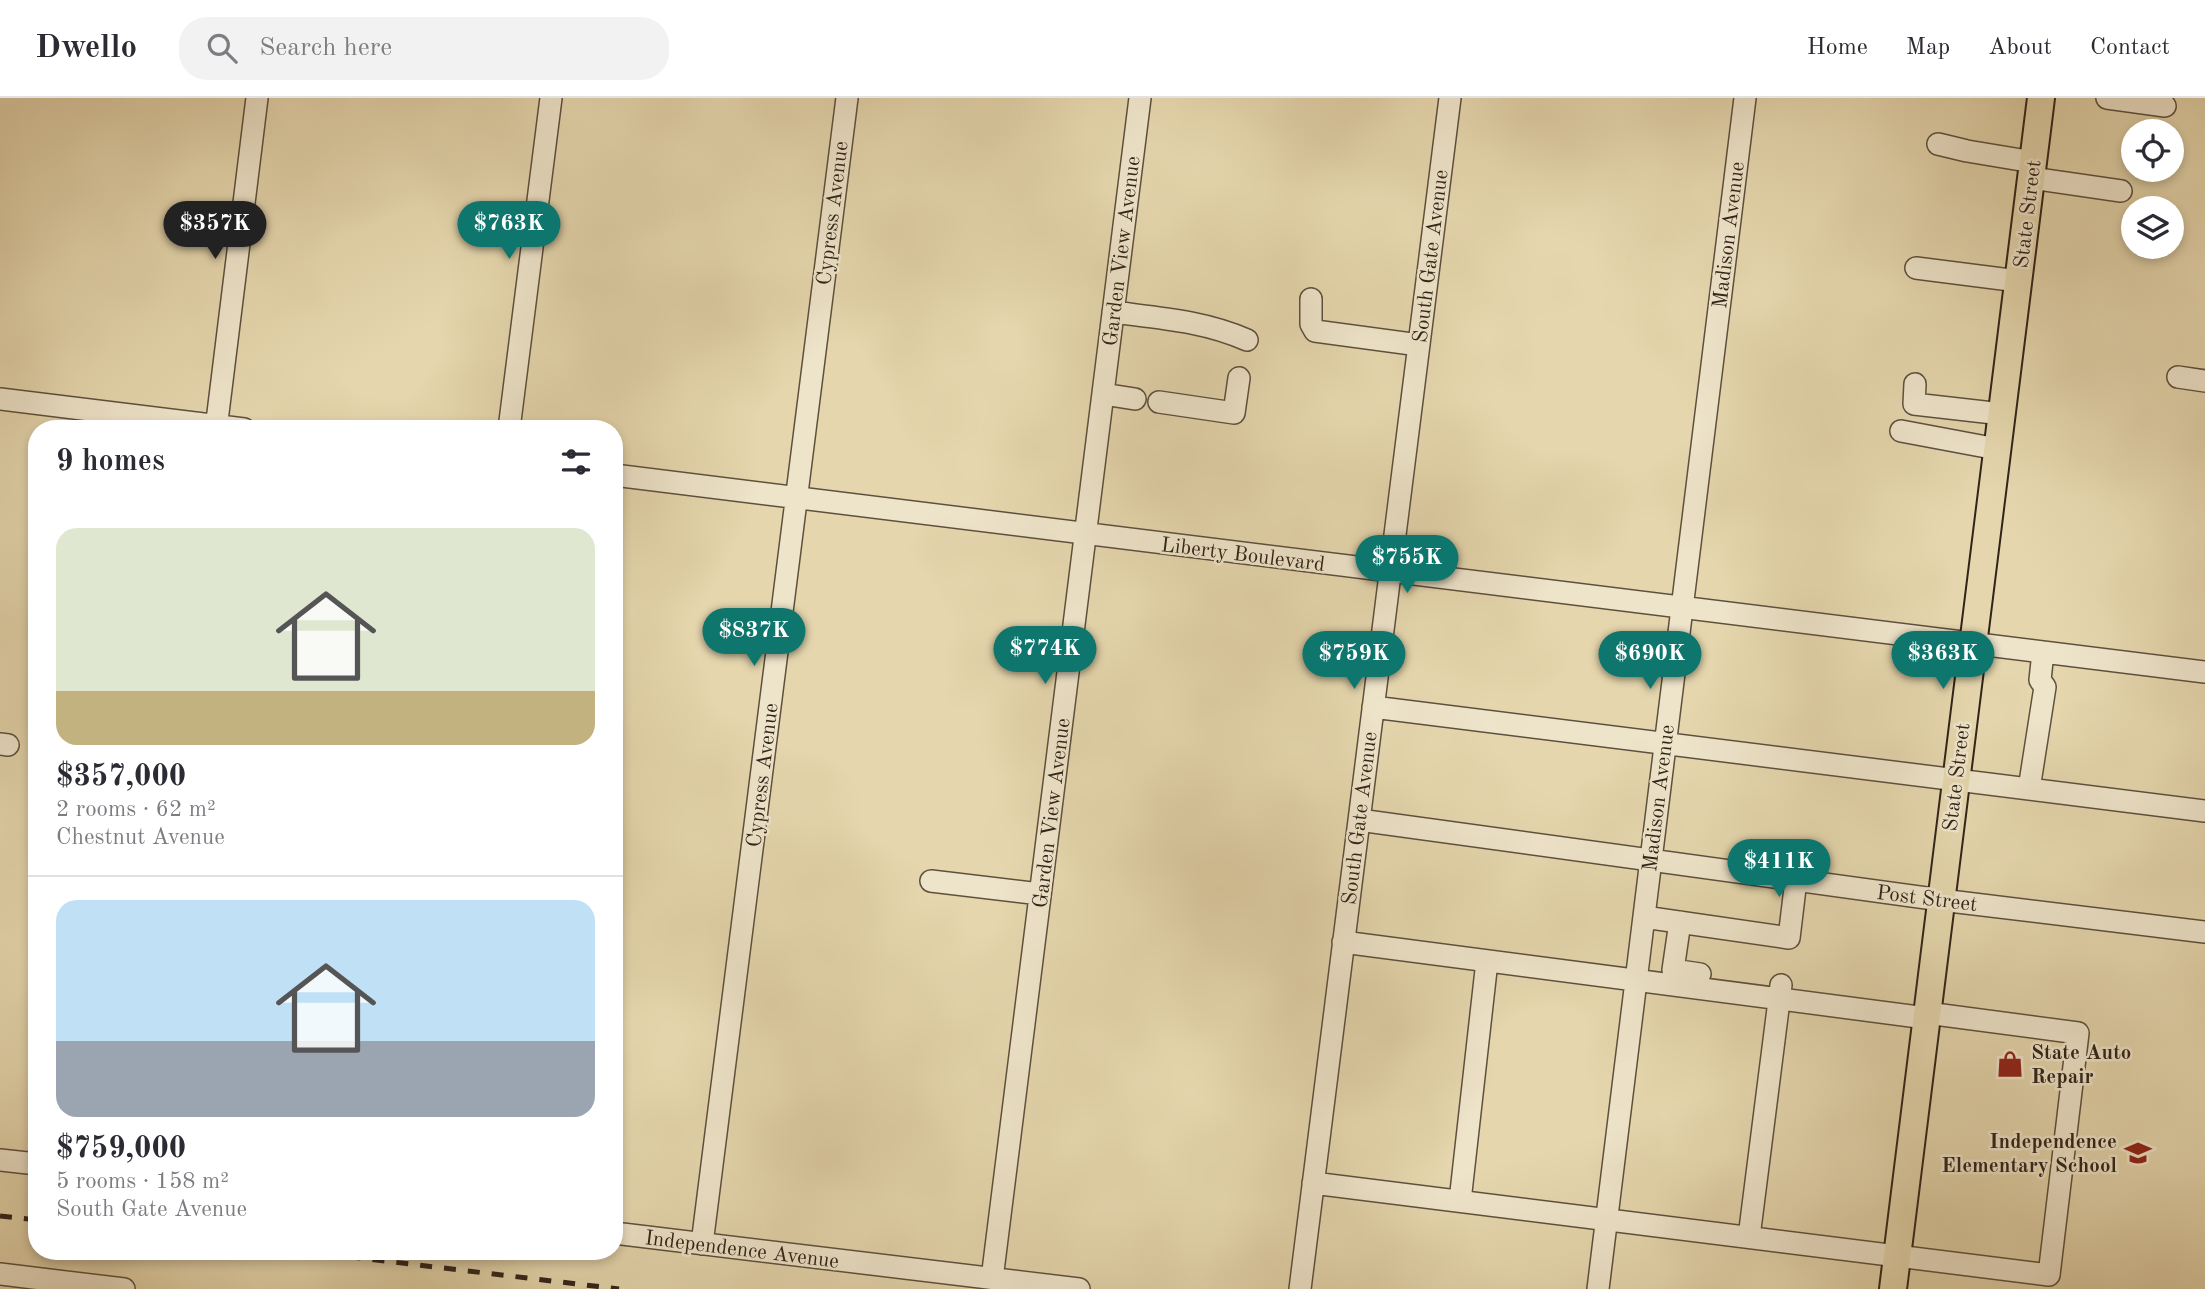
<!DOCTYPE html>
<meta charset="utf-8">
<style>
:root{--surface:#fff;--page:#f2f2f3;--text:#2b2b33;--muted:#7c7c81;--line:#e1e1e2;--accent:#0f766e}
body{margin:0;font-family:"Old Standard TT",serif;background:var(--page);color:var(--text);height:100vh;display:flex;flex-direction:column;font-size:26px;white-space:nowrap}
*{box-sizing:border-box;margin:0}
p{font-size:23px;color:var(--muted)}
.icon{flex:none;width:38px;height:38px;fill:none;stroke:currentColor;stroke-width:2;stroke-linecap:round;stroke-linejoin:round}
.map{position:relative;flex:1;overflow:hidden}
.sheet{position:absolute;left:28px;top:322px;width:595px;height:840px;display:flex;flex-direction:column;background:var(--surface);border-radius:28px;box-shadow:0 4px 10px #0003}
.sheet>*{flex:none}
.controls{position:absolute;left:2121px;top:21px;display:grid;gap:14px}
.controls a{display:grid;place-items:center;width:63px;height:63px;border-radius:50%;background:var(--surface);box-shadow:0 4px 10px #0003;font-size:35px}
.price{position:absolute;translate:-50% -60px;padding:0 16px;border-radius:24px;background:var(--accent);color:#fff;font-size:23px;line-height:46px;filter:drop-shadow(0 2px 4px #0008)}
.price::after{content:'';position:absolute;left:50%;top:42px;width:21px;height:16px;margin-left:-10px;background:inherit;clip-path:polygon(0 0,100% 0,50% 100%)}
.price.on{background:#222;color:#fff}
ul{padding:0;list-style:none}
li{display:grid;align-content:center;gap:14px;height:371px;padding:0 28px}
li+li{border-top:2px solid var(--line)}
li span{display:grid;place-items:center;height:217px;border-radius:21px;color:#555}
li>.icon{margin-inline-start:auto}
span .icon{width:126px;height:126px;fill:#fffc;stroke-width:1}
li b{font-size:30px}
h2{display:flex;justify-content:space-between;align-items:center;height:84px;padding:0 28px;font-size:30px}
header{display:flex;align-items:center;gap:42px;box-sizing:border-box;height:98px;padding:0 35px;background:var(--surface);border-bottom:2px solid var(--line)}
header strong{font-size:33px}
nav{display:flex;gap:38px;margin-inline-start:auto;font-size:24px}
.search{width:490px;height:63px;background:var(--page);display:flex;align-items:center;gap:18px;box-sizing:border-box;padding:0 24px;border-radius:28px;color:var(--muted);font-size:26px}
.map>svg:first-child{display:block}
</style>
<header>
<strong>Dwello</strong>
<div class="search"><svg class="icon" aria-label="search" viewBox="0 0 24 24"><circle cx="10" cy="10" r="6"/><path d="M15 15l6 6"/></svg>Search here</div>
<nav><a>Home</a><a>Map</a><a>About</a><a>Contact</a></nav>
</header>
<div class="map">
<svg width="2205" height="1191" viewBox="0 0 2205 1191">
<rect width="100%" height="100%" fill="#e5d6ad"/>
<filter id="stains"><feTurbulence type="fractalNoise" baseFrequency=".00286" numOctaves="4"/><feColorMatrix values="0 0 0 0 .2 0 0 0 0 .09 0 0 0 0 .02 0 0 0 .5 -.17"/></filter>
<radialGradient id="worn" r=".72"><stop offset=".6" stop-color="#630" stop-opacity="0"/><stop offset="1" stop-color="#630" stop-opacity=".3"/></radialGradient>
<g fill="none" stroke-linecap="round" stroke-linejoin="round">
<defs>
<path id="minor" d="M2107 0 2165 8
M1938 46 1967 53 2033 64
M2031 80 2121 93
M1916 170 2018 183
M1311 201V226L1315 233 1419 247
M1113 214C1159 220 1204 223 1247 242
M2178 279 2205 283
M1915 286 1914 306 2002 316
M1103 296 1135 301
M0 301 244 331
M1159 304 1234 315 1239 280
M216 331 257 0
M509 331 551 0
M1901 333 1997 351
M614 377 2205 574
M1373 609 2205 713
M0 646 8 647
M2029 691 2045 589 2040 582 2043 554
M1359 722 1941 802 2205 834
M931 783 1040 796
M1644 819 1789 840 1796 782
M1680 824 1673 872 1700 876
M1343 844 1926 920
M0 1062 37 1066
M1313 1085 2049 1177 2078 935 1927 915
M1460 1103 1487 863
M614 1135 1079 1191
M1749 1139 1781 887
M702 1146 847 0
M0 1176 124 1191
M992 1181 1140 0
M1300 1191 1450 0
M1598 1191 1745 0"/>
<path id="major" d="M1893 1191 2041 0"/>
</defs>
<!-- minor casing -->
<use href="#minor" stroke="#5d503e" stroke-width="24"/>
<!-- major casing -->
<use href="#major" stroke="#302419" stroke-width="30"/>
<!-- minor -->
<use href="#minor" stroke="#eee4ca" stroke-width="21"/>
<!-- major -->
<use href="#major" stroke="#e5d6ad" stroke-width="26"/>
<!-- rail -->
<path stroke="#302419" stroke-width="5" stroke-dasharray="12 12" stroke-linecap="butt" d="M0 1118 37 1122
M301 1153 619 1191"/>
</g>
<!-- icons -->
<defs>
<symbol id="shop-bare" viewBox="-9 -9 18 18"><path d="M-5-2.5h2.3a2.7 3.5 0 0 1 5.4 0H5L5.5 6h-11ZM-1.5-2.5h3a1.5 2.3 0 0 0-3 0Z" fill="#8f2418" stroke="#eee4ca" stroke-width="2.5" paint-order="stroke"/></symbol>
<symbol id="school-bare" viewBox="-9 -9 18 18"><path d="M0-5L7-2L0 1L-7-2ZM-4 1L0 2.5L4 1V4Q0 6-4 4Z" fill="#8f2418" stroke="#eee4ca" stroke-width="2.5" paint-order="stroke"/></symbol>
</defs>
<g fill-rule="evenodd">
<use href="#shop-bare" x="1991" y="947" width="38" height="38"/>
<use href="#school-bare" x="2119" y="1036" width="38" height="38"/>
</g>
<g text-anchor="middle" stroke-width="5" stroke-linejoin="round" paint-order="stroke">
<!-- street labels -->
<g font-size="21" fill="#302419" stroke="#eee4ca">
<text transform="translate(832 115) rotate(-83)" y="7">Cypress Avenue</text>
<text transform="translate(2027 116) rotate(-83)" y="7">State Street</text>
<text transform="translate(1728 137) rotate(-83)" y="7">Madison Avenue</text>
<text transform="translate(1121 153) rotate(-83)" y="7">Garden View Avenue</text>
<text transform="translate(1430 158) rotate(-83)" y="7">South Gate Avenue</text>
<text transform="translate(1243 456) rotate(7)" y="7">Liberty Boulevard</text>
<text transform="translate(762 677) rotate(-83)" y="7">Cypress Avenue</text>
<text transform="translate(1956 679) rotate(-83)" y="7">State Street</text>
<text transform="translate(1658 700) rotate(-83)" y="7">Madison Avenue</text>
<text transform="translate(1051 715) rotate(-83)" y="7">Garden View Avenue</text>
<text transform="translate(1359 720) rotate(-83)" y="7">South Gate Avenue</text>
<text transform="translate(1927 800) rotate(7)" y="7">Post Street</text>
<text transform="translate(742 1151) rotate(7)" y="7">Independence Avenue</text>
</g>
<!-- poi labels -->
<g font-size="21" font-weight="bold" fill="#302419" stroke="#eee4ca" text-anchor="start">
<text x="2031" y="961">State Auto<tspan x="2031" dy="24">Repair</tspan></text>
<text x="2117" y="1050" text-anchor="end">Independence<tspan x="2117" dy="24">Elementary School</tspan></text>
</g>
</g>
<rect width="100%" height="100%" filter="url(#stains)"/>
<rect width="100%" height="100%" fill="url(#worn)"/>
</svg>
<div class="controls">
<a><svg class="icon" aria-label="locate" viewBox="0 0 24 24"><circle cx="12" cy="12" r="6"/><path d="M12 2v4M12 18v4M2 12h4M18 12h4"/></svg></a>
<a><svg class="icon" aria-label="layers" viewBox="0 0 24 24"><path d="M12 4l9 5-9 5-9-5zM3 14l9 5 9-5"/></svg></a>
</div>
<b class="price on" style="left:215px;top:163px">$357K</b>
<b class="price" style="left:509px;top:163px">$763K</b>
<b class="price" style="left:1407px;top:497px">$755K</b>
<b class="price" style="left:754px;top:570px">$837K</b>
<b class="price" style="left:1045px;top:588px">$774K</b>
<b class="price" style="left:1354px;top:593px">$759K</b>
<b class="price" style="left:1650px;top:593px">$690K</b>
<b class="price" style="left:1943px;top:593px">$363K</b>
<b class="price" style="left:1779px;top:801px">$411K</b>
<section class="sheet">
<h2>9 homes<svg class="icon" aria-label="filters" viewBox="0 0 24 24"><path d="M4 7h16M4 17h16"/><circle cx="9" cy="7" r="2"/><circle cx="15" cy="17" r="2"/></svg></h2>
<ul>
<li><span style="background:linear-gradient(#dfe7d0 75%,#c2b280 0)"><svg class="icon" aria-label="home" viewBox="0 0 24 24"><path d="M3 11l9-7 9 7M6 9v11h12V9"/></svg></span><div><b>$357,000</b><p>2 rooms · 62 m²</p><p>Chestnut Avenue</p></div></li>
<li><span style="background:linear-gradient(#bfe0f5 65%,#9aa5b1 0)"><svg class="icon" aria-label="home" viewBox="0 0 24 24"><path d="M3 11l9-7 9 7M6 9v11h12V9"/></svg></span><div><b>$759,000</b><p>5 rooms · 158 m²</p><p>South Gate Avenue</p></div></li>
</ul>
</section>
</div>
